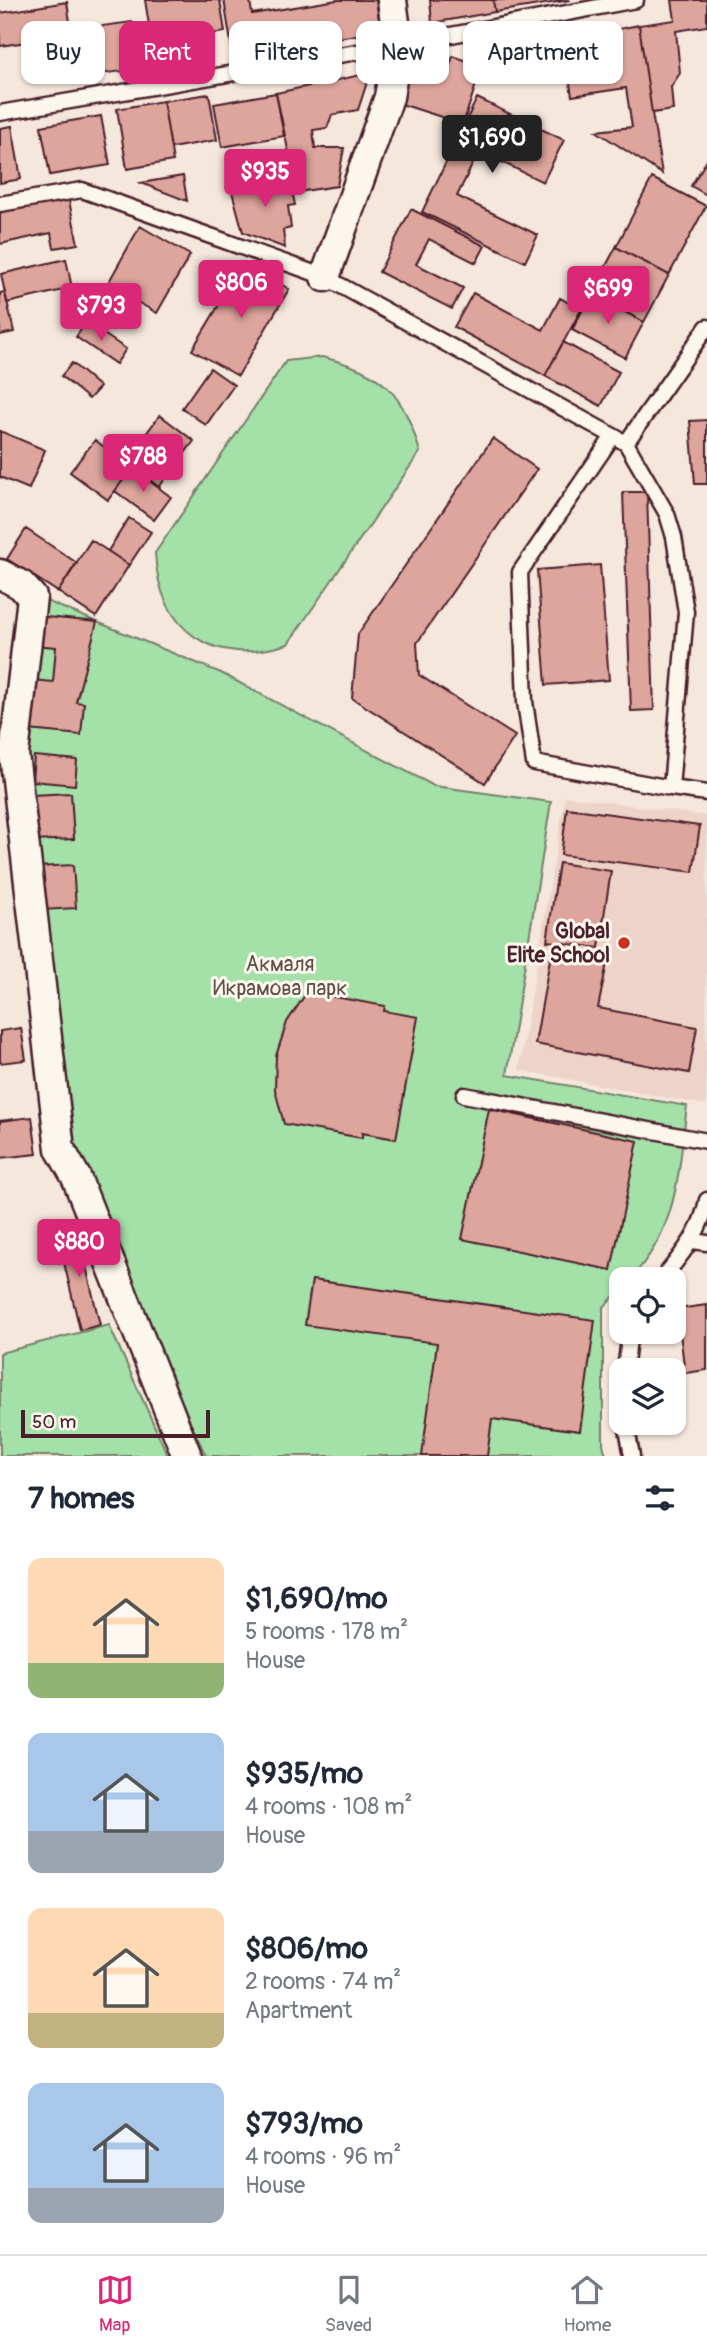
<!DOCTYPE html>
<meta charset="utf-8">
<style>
:root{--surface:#fff;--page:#f2f2f3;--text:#1f2937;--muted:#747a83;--line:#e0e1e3;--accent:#db2777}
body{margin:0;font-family:Pangolin,sans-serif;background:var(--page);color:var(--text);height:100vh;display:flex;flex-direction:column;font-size:26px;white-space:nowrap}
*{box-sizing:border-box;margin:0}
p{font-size:23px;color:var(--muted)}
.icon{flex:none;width:38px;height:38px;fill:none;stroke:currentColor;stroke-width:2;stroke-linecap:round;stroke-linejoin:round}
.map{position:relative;height:1456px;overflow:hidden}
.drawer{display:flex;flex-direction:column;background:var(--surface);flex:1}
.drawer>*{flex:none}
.hud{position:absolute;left:21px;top:21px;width:665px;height:63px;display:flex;gap:14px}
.controls{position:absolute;left:609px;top:1267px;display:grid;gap:14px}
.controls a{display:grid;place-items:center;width:77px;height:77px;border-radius:14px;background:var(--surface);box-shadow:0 2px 5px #0004;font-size:35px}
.scale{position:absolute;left:21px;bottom:18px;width:189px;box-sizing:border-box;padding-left:7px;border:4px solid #4a1f2b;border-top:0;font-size:19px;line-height:24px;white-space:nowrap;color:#4a1f2b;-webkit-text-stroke:5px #fbf7ec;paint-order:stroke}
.price{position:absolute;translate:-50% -60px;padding:0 16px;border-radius:7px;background:var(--accent);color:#fff;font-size:23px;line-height:46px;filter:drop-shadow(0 2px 4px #0008)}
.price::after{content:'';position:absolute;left:50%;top:42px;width:21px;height:16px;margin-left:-10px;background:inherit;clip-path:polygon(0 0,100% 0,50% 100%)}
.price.selected{background:#222;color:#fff}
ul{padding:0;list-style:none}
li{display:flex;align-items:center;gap:21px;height:175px;padding:0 28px}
li span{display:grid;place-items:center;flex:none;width:196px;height:140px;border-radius:14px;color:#555}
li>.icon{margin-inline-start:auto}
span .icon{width:84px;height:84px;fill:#fffc;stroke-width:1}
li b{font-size:30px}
h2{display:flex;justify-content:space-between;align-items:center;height:84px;padding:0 28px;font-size:30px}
.chip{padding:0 24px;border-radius:14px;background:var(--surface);box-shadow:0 2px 5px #0004;font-size:24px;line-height:63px}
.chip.selected{background:var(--accent);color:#fff}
.tabs{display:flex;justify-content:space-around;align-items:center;height:98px;border-top:2px solid var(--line);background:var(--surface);font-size:19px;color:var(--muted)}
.tabs a{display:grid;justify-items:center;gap:4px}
.tabs .selected{color:var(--accent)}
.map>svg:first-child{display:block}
</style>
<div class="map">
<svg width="707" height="1456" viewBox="0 0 707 1456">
<rect width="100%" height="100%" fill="#f5e7dc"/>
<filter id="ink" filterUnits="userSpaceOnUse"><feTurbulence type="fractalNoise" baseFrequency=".0143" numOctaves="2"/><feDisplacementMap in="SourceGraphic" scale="14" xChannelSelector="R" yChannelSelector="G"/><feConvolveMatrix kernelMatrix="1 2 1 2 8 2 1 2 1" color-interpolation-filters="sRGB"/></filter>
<g filter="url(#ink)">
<!-- built -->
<path fill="#eed3c9" d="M565 796 707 816 706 1105 519 1070Z"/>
<!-- green -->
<path fill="#a3e1a9" stroke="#76806a" stroke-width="2" d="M322 357C383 372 403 392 420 452L288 644C214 668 159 632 155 553L286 361Z
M34 596 221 673 434 786 551 802 507 1075 687 1106C678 1172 679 1228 630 1279H621V1289L603 1308V1444L606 1456H206L67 1156 1 760Z
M109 1325 168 1456H0V1353Z"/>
<!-- building -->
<path fill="#dea59c" stroke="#4a1f2b" stroke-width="2" d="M145 0H220L225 32 152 44Z
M224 0H250L252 14 337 0H376L381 31 233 55Z
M430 0H493L495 12 432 23Z
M493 0H570L495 12Z
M672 0H707V26L676 31 680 73 671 87 673 110 652 113 639 25 675 20Z
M67 2 72 35 0 46V13Z
M132 22 139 69 92 75 86 28Z
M639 25 652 113 662 174 596 131 632 127 626 88 572 96 563 40Z
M413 56 449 68 453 56 482 66 463 124 398 103Z
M370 73 358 110 332 115 327 128 313 130 315 148H344L337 186 297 192 276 93Z
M276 93 284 136 222 147 214 104Z
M209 94 217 140 171 148 163 101Z
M477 98 564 140 543 182 479 151 457 196 538 235 525 262 422 212Z
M163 101 173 161 127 169 117 109Z
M101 116 110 165 50 175 41 126Z
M12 126 21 179 0 183V128Z
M707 160V195L691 186Z
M183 176 187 201 141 183Z
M289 176 295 205 288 206 291 228 283 230 285 248 243 232 231 188Z
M652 178 706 206 669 275 616 247Z
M68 196 78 244 54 248 51 233 0 244V210Z
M411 209 485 246 476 263 429 239 416 264 463 288 452 309 379 272Z
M140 226 190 255 157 313 107 285Z
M616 247 669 275 644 322 591 294Z
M66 259 72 288 7 303 1 274Z
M244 263 289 289 238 376 192 350Z
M5 292 14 332 0 335V293Z
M473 293 543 330 560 298 581 310 545 376 454 327Z
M591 294 644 322 625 358 572 330Z
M86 322 126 349 116 364 76 337Z
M563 342 619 372 601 406 545 376Z
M72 363 100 387 89 399 61 376Z
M210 368 234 385 206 425 182 408Z
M160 415 194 441 159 487 125 462Z
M707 420V484H695L690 421Z
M0 431 45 450 29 489 0 477Z
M493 438 537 469 417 643 419 675 515 736 485 783 352 698 358 634Z
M95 440 132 468 108 500 70 472Z
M132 468 171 497 154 520 115 491Z
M623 492H647L654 710 631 711Z
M129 518 151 532 129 565 108 551Z
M26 529 77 563 58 592 7 559Z
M91 540 129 565 96 617 58 592Z
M600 565 609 680 546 685 537 570Z
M36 616 97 622 76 702 84 703 81 735 28 730 33 680 53 682 56 647 33 645Z
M34 756 77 760 75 785 32 781Z
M71 793 74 839 34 841 31 795Z
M567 808 700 826 693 872 561 855Z
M559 863 611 871 599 948 547 941Z
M73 865 76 908 41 910 38 867Z
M551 953 607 963 598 1008 697 1027 689 1073 535 1044Z
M307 992 385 1006 384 1011 418 1017 396 1139 362 1133V1138L284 1124 275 1090 276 1056 287 1022Z
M21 1028 26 1060 0 1063V1031Z
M489 1109 638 1141 611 1270 462 1239Z
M32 1117 37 1154 0 1158V1121Z
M77 1229 100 1325 80 1330 57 1233Z
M312 1280 595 1320 580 1431 492 1419 487 1456H422L437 1343 305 1325Z
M707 1305V1370L685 1373 677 1309Z"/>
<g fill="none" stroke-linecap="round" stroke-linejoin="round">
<defs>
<path id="lane" d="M0 113 398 45 636 0
M0 204 82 190 325 277 626 443 667 514 674 537 686 612 671 788 707 793
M613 436 520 572 525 702 534 763 671 788
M626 443 707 327
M464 1095 707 1141
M693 1241 707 1243
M662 1279C682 1254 701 1233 707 1200
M625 1370 630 1332
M626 1423 632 1456"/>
<path id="street" d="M325 277 389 97 398 45 392 0
M0 574 21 585 32 597 14 754 60 1149 76 1177 187 1456"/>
</defs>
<!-- lane casing -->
<use href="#lane" stroke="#4a1f2b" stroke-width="19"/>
<!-- street casing -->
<use href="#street" stroke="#4a1f2b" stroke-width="33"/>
<!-- lane -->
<use href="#lane" stroke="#fbf7ec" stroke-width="14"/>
<!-- street -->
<use href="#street" stroke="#fbf7ec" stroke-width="28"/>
</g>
</g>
<!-- markers -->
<circle fill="#c8321e" stroke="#fbf7ec" stroke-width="2.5" cx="624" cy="943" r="7"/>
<g text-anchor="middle" stroke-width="6" stroke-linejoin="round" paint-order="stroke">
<!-- poi labels -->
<g font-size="21" font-weight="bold" fill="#4a1f2b" stroke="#fbf7ec" text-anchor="end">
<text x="610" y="938">Global<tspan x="610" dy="24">Elite School</tspan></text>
</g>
<!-- park labels -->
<g font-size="21" fill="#60504a" stroke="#fbf7ec">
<text x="280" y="971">Акмаля<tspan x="280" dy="24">Икрамова парк</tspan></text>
</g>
</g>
</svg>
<div class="controls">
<a><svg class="icon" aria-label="locate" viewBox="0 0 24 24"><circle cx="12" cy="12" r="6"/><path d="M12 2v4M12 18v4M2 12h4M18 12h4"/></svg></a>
<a><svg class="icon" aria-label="layers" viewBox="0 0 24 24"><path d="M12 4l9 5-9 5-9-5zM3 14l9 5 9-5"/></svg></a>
</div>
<div class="scale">50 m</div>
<b class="price selected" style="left:492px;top:175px">$1,690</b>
<b class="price" style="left:265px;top:209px">$935</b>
<b class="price" style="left:241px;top:320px">$806</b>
<b class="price" style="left:608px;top:326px">$699</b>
<b class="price" style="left:101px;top:343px">$793</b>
<b class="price" style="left:143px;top:494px">$788</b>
<b class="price" style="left:79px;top:1279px">$880</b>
<div class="hud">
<a class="chip">Buy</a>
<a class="chip selected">Rent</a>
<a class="chip">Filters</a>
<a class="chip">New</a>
<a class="chip">Apartment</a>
</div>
</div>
<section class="drawer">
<h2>7 homes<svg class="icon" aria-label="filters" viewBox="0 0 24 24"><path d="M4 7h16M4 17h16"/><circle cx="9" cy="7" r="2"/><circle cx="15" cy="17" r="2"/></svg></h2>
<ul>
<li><span style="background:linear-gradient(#ffd9b3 75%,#8fb573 0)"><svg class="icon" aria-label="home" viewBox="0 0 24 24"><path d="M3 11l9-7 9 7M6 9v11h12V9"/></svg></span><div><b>$1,690/mo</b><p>5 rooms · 178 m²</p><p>House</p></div></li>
<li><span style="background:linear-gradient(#a9c7e8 70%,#9aa5b1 0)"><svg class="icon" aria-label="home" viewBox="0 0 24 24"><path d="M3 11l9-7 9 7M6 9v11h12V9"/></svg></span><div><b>$935/mo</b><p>4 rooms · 108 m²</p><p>House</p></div></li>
<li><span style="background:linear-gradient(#ffd9b3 75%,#c2b280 0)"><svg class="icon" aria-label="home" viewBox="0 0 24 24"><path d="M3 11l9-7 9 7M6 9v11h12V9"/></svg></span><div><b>$806/mo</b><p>2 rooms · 74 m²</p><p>Apartment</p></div></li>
<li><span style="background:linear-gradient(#a9c7e8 75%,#9aa5b1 0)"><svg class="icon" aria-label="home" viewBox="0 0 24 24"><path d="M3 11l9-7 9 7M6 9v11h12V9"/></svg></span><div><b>$793/mo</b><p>4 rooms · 96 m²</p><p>House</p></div></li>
</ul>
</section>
<nav class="tabs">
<a class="selected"><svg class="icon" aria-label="map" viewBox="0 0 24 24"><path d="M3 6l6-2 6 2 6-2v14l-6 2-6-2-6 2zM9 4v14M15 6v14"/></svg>Map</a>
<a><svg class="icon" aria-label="saved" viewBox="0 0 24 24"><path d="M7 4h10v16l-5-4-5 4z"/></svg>Saved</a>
<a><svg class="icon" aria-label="home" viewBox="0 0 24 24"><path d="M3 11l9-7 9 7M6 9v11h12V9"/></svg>Home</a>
</nav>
